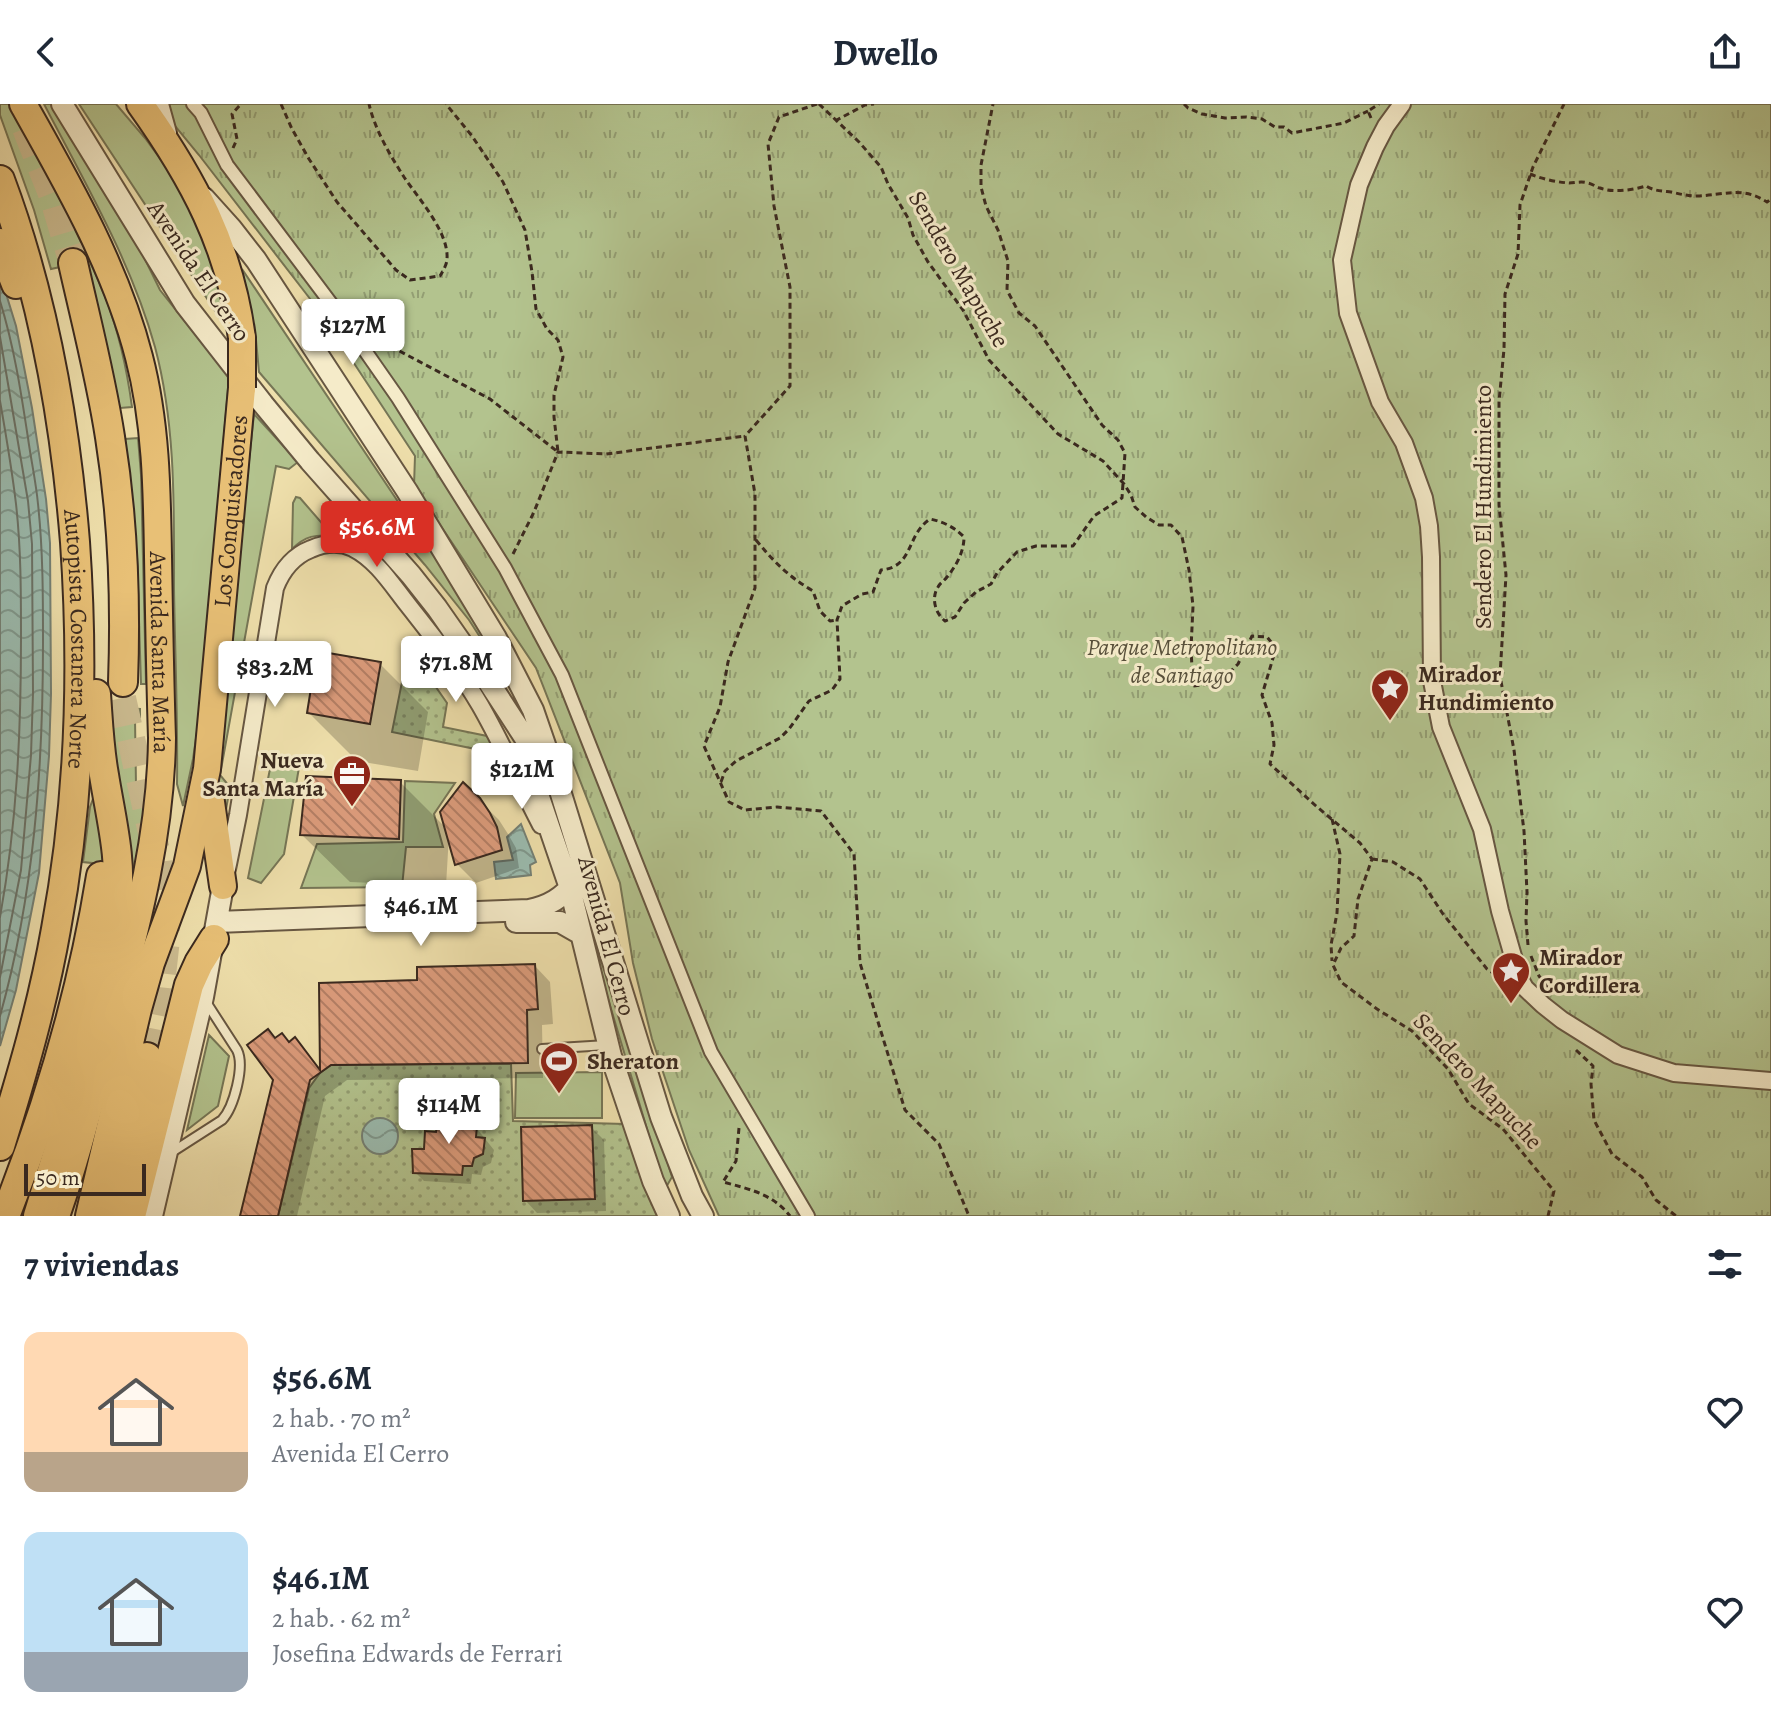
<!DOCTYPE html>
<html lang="es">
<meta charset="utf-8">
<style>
:root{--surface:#fff;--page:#f2f2f3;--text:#1f2937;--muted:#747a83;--accent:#d93025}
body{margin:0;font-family:Alegreya,serif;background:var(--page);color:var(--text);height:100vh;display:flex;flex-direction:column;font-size:30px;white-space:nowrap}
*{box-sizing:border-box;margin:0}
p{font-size:26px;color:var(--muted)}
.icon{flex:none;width:44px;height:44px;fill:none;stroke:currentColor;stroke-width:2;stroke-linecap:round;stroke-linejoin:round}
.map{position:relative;height:1112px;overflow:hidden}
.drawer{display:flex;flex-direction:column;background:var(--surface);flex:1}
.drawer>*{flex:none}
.scale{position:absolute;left:24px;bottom:20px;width:122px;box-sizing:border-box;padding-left:8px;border:4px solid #3a291f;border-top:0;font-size:22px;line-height:28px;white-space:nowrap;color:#3a291f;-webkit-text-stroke:6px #f5ebc9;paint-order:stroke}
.price{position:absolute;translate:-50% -68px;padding:0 18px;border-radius:8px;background:#fff;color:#222;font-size:26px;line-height:52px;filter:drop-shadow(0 2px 4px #0008)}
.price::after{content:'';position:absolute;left:50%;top:48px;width:24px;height:18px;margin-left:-12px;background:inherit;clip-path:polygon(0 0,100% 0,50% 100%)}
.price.active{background:var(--accent);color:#fff}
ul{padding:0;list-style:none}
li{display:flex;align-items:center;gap:24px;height:200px;padding:0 24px}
li span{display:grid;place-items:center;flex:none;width:224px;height:160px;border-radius:16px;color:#555}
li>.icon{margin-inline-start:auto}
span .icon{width:96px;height:96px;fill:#fffc;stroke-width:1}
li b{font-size:34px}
h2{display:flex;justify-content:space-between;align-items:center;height:96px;padding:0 24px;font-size:34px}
header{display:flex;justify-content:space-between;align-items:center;height:104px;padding:0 24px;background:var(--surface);font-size:36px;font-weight:600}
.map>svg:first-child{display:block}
</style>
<header><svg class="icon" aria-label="back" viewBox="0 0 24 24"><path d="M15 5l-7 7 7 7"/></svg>Dwello<svg class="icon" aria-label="share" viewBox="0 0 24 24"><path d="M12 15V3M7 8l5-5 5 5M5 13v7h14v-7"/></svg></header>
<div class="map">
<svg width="1771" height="1112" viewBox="0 0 1771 1112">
<defs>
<pattern id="park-tufts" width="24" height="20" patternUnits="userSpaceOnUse" patternTransform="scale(2)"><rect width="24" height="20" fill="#b3c38e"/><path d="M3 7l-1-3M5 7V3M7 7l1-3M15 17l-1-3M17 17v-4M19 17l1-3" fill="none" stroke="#939e73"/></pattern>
<pattern id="garden-dots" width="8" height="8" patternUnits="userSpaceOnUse" patternTransform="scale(2)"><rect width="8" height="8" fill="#b3c38e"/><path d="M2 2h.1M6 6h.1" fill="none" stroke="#939e73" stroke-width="1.8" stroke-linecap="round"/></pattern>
<pattern id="water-waves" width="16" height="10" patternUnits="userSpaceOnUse" patternTransform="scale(2)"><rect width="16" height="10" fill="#9bbcb0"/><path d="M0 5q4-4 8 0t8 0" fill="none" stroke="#7f998f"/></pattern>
<pattern id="building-back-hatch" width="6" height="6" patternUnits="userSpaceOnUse" patternTransform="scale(2)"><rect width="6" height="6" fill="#db9b7b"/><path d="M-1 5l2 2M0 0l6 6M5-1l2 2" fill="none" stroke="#b37e64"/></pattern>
</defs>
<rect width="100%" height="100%" fill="#efe0ac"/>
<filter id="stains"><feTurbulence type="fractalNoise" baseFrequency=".0025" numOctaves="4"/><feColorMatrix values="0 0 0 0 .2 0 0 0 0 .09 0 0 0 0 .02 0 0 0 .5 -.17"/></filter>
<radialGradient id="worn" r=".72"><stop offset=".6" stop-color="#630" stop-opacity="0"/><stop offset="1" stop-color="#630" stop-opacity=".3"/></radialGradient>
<!-- grass -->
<path fill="#b3c38e" stroke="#767656" stroke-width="2" d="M0 0H9C44 63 79 128 106 195 119 229 127 266 132 303L120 304 83 158 51 165 34 106 0 11Z
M44 0H53L136 137 160 186 229 273 201 600 193 655 183 702 177 680C178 615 175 550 174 485 174 404 176 322 155 243 131 157 85 79 44 0Z
M79 0H116L145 34 188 93 221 173 229 228Z
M242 165 474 511 511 581 469 516 425 461 259 268 256 236Z
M254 310 298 358 289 365 276 362 220 671 230 683 225 711 215 680Z
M138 334 141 371 146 580H141L137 453 125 335Z
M296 393 300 394 333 432C316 430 305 432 292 445L293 399Z
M124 604 140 605V613L135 615 136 681 138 687 145 689 146 698 132 780 130 741 108 637 116 610Z
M301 652 284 750 261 779 248 774 272 655Z
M405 677 455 679 434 710 443 743H406L402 783 301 784 317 740 403 738Z
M97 684 111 761 83 758 90 703Z
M582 786 672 1073 665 1085 576 788Z
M209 931 229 952 218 1002 187 1026Z
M602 968V1014H515L516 969Z"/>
<!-- park -->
<path fill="url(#park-tufts)" stroke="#767656" stroke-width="2" d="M157 0H1771V1112H719L689 1046 652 935 633 859 620 779 536 564 414 382 415 352 321 209 199 51Z"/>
<!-- garden -->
<path fill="url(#garden-dots)" stroke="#767656" stroke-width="2" d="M408 548 412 549 447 599 443 623 487 632 492 638 490 648 392 628Z
M496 960H511L513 1017 625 1020 663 1112H278L309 984 320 969 331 961Z"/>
<!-- water -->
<path fill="url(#water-waves)" stroke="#748176" stroke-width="2" d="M0 170 16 222 32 304 46 395 50 439 51 590 49 652 39 769 16 886 0 942Z
M521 720 536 758 530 761 531 771 496 775 494 758 513 756 507 733Z
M362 1032a18 18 0 1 1 36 0a18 18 0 1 1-36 0Z"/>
<!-- shadow -->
<path fill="#0003" d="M380 560 428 608 418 667 357 657 309 609Z
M400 678 447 725 463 681 499 716 508 730 516 744 519 764 476 779 457 760 449 731 446 782 350 778 302 731Z
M535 862 550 878 553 920 542 921 543 974 347 976 325 992 297 1112H242L276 976V936L290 939 295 936 322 966 419 878Z
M469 1007 478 1016V1026L494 1046 491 1059 483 1063 481 1071 472 1070 471 1080 424 1077 415 1068 426 1047 438 1030Z
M591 1023 604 1036 606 1107 537 1109 525 1096Z"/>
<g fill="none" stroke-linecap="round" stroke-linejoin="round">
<!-- shore -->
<path stroke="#6a7268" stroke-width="2" d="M0 197C14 242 21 288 28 334 31 356 36 378 38 400 43 446 43 493 43 539 43 665 34 791 0 912
M0 233 28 397 32 440 33 589 31 651 21 766 0 873
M0 297C6 331 12 366 16 400 21 444 21 489 21 534 21 627 17 720 0 813"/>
</g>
<!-- building -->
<path fill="url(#building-back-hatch)" stroke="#3a291f" stroke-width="2" d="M317 547 381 558 370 620 307 609Z
M306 672 401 676 399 735 300 731Z
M463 678 480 694 490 709 497 723 502 746 455 761 440 708Z
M535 860 538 905 527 906 528 959 331 961 310 976 278 1112H240L273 976 247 941 268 925 275 934 282 929 289 938 295 933 320 966 319 879 417 876V863Z
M450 1003 470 1005 468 1022H477L476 1033 485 1034 483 1050 474 1054 472 1062H463L462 1071 413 1069 412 1045H424L425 1027 436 1028 438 1018 448 1019Z
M592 1021 595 1095 523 1097 521 1023Z"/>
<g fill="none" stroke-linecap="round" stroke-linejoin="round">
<!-- motorway-tunnel -->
<path stroke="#cbbb90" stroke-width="28" stroke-dasharray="28 14" stroke-linecap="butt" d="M26 24 53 92 73 159
M122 594 158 756 165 807 166 835 160 889 147 953"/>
<defs>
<path id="service" d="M542 945 607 941
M169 1050 222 1016C234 1003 245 962 237 946L206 898"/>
<path id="pedestrian" d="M193 0 201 9 227 61 345 218 398 294 505 464 562 571 711 948 808 1112"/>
<path id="minor" d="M160 0 168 29
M1402 0 1386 22 1375 43 1359 81 1342 156 1348 209 1380 298 1404 339 1424 394 1429 422 1431 453 1432 577 1441 623 1482 725 1500 807 1519 873 1525 884 1543 901 1562 916 1618 951 1674 969 1771 977
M227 765 238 711 275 484C282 466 293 452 311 445 325 439 340 438 353 444 377 456 392 481 408 501 433 533 459 565 480 601 502 639 520 681 541 721"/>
<path id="tertiary" d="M62 0 185 200 263 300 310 357 411 471 437 504 488 577 536 651 547 672
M204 94 231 124 256 156 407 387 496 534 533 606 553 664 661 1013 692 1092 703 1112
M526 655 570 784 611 952 653 1077 669 1112
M217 818 529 806C549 802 562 794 575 778
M516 818H560L581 830
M152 1112 203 893 223 782"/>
<g id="primary">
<path id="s1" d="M23 0C68 80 116 163 139 253 156 318 157 385 158 452 159 512 160 573 162 634 161 734 135 827 110 923 93 986 78 1050 56 1112"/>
<path d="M140 0C193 74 230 143 242 234"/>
<path d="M210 691 223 782"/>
<path id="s2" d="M89 1112 138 905 151 859 187 762 207 665 242 284"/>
</g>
<g id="motorway">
<path id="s3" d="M0 76C43 191 65 315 75 438 84 567 80 697 56 825 43 899 22 971 0 1042"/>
<path d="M0 139 16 180"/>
<path d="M73 159C86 217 101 274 110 333 123 414 126 496 123 578"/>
<path d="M5 1112C49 1002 82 889 101 772"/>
<path d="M38 1112 63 1032 73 995 117 800C122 755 111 715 104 671 99 644 98 617 96 590"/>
<path d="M104 1112 118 1075 147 953"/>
<path d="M131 1112 189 881 199 859 214 835"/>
</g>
</defs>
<!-- service casing -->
<use href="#service" stroke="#675742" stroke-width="12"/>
<!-- pedestrian casing -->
<use href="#pedestrian" stroke="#675742" stroke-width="16"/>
<!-- minor casing -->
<use href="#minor" stroke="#675742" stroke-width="20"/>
<!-- tertiary casing -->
<use href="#tertiary" stroke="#675742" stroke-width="24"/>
<!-- primary casing -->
<use href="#primary" stroke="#3a291f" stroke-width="30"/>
<!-- motorway casing -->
<use href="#motorway" stroke="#3a291f" stroke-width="32"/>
<!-- path -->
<path stroke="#3a291f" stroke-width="3" stroke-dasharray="6 4" stroke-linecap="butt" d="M281 0 292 25 309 55 337 98 396 166 410 176 440 172C443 167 447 160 447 155 449 128 418 94 404 73 390 51 375 26 369 0
M817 0 779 13 768 40 774 102 790 183V282L745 332 755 390V484L728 558 720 603 704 642 729 698 745 706 777 703 821 707 854 750 860 859 905 1006 939 1040 969 1112
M819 0 859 38 881 63 888 80 908 114 913 131 928 158 963 206 989 256 1058 330 1103 357 1124 380 1131 391 1135 403 1146 413 1159 421H1171L1182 433 1189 466 1193 502 1191 545 1193 582 1219 579 1238 560 1252 532 1267 533 1276 544 1262 591 1272 619 1274 641 1270 660 1316 702 1360 739 1372 755 1358 795 1354 832 1341 844 1333 861 1341 878 1377 905 1412 927 1448 965 1469 1000 1503 1025 1554 1087 1548 1112
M1184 0 1188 4 1202 10 1225 14 1246 13 1262 15 1275 23H1284L1292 29 1344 19 1368 7
M1371 14 1368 7 1379 0
M835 17 865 1 874 0
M233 44 237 35 232 10 241 0
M1530 70C1542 75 1556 78 1569 79 1575 79 1581 77 1588 79 1593 80 1596 83 1600 84 1613 89 1633 86 1646 82 1654 87 1662 87 1671 88 1680 90 1688 92 1697 92 1725 91 1742 82 1767 98L1771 95
M373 233 490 295 558 348 554 313V291L563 253 558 236 547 225 536 205 532 168 525 126 503 78 472 32 446 0
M756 436C773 457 789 473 813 487L820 507 830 517 837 516
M513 450 534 408 558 348 606 350 745 332
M721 678 725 667 736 657 780 634 789 625 809 597 832 586 840 575 837 516 842 502 862 490 873 488 881 466C914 463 906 431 930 415 944 418 954 423 964 433 964 448 956 462 947 473 944 477 940 479 938 483 931 494 935 509 945 517L955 513 964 499 976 488 991 480 997 469 1017 448 1036 442H1073L1094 412 1122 394 1125 349 1118 336 1102 321 1035 222 1019 209 1007 186 1008 157 998 126 986 102 981 83V61L993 0
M1332 715 1340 750 1337 809 1331 841 1332 857
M1372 755 1393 758 1420 775 1443 810 1487 865 1503 876
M1528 841 1526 817 1527 788 1524 727 1514 646 1500 572 1506 471 1499 401V298L1504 245 1505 190 1518 150 1520 101 1533 63 1564 0
M1531 852 1539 872 1548 883
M1576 946 1593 962 1591 980 1594 1016 1612 1050 1642 1073 1656 1096 1676 1112
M739 1024 736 1057 723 1078C749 1085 773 1090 790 1112"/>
<!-- service -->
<use href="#service" stroke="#f5ebc9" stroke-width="8"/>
<!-- pedestrian -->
<use href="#pedestrian" stroke="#f5ebc9" stroke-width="12"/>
<!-- minor -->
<use href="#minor" stroke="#f5ebc9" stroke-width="16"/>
<!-- tertiary -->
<use href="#tertiary" stroke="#f5ebc9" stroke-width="20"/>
<!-- primary -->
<use href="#primary" stroke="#e8c076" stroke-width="26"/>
<!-- motorway -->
<use href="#motorway" stroke="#e8c076" stroke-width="28"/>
<defs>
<path id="primary-bridge" d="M242 234V284"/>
</defs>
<!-- primary-bridge casing -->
<use href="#primary-bridge" stroke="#3a291f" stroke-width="30" stroke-linecap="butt"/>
<!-- primary-bridge -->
<use href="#primary-bridge" stroke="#e8c076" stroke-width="26"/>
</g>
<!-- icons -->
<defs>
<symbol id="sight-pin" viewBox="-11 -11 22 30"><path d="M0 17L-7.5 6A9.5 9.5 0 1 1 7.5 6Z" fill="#8f2418" stroke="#f5ebc9"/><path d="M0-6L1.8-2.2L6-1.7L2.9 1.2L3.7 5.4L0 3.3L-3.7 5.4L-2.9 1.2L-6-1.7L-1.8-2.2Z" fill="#fff"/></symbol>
<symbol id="office-pin" viewBox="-11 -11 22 30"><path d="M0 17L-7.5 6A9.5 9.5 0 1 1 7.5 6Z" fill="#8f2418" stroke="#f5ebc9"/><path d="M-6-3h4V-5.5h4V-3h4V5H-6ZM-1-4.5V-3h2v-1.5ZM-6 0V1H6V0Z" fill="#fff"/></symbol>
<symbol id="stadium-pin" viewBox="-11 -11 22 30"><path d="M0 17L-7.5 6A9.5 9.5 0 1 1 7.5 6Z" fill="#8f2418" stroke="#f5ebc9"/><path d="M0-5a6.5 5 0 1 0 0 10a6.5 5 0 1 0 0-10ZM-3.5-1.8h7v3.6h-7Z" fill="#fff"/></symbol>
</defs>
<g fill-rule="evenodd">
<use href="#sight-pin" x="1368" y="562" width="44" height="60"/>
<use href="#office-pin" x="330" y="648" width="44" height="60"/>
<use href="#sight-pin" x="1489" y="845" width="44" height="60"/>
<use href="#stadium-pin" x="537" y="935" width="44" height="60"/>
</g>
<g text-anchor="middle" stroke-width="6" stroke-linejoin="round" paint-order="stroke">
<!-- street labels -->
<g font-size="24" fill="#3a291f" stroke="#f5ebc9">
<text transform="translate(959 165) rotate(60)" y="8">Sendero Mapuche</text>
<text transform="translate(199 167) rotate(56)" y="8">Avenida El Cerro</text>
<text transform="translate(1483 403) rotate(-90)" y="8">Sendero El Hundimiento</text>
<text dy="8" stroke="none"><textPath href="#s2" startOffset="722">Los Conquistadores</textPath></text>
<text dy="8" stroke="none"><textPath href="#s3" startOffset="468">Autopista Costanera Norte</textPath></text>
<text dy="8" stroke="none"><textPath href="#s1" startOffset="576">Avenida Santa María</textPath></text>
<text transform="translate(607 832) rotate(75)" y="8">Avenida El Cerro</text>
<text transform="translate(1478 977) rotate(47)" y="8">Sendero Mapuche</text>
</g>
<!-- park labels -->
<g font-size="24" font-style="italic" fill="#58503b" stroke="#f5ebc9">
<text x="1182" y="551">Parque Metropolitano<tspan x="1182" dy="28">de Santiago</tspan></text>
</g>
<!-- poi labels -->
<g font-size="24" font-weight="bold" fill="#3a291f" stroke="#f5ebc9" text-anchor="start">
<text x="1418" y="578">Mirador<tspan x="1418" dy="28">Hundimiento</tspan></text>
<text x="324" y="664" text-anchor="end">Nueva<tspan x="324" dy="28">Santa María</tspan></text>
<text x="1539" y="861">Mirador<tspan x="1539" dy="28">Cordillera</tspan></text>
<text x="587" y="965">Sheraton</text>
</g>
</g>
<rect width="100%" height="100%" filter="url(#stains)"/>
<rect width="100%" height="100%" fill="url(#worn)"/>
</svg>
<div class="scale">50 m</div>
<b class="price" style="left:353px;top:263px">$127M</b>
<b class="price active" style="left:377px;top:465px">$56.6M</b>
<b class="price" style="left:456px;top:600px">$71.8M</b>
<b class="price" style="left:275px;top:605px">$83.2M</b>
<b class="price" style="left:522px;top:707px">$121M</b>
<b class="price" style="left:421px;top:844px">$46.1M</b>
<b class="price" style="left:449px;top:1042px">$114M</b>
</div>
<section class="drawer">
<h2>7 viviendas<svg class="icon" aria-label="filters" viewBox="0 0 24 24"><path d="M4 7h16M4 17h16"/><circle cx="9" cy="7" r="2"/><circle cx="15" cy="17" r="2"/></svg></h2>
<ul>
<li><span style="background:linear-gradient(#ffd9b3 75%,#b9a48a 0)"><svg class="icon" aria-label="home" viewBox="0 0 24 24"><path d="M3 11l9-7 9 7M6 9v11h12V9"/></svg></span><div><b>$56.6M</b><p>2 hab. · 70 m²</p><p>Avenida El Cerro</p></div><svg class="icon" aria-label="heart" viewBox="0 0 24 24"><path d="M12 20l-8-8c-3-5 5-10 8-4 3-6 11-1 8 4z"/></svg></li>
<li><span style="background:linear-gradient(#bfe0f5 75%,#9aa5b1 0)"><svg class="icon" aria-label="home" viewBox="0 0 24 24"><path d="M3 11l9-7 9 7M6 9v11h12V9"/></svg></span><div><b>$46.1M</b><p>2 hab. · 62 m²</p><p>Josefina Edwards de Ferrari</p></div><svg class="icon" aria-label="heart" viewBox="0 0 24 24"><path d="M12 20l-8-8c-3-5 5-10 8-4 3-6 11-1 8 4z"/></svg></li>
</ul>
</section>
